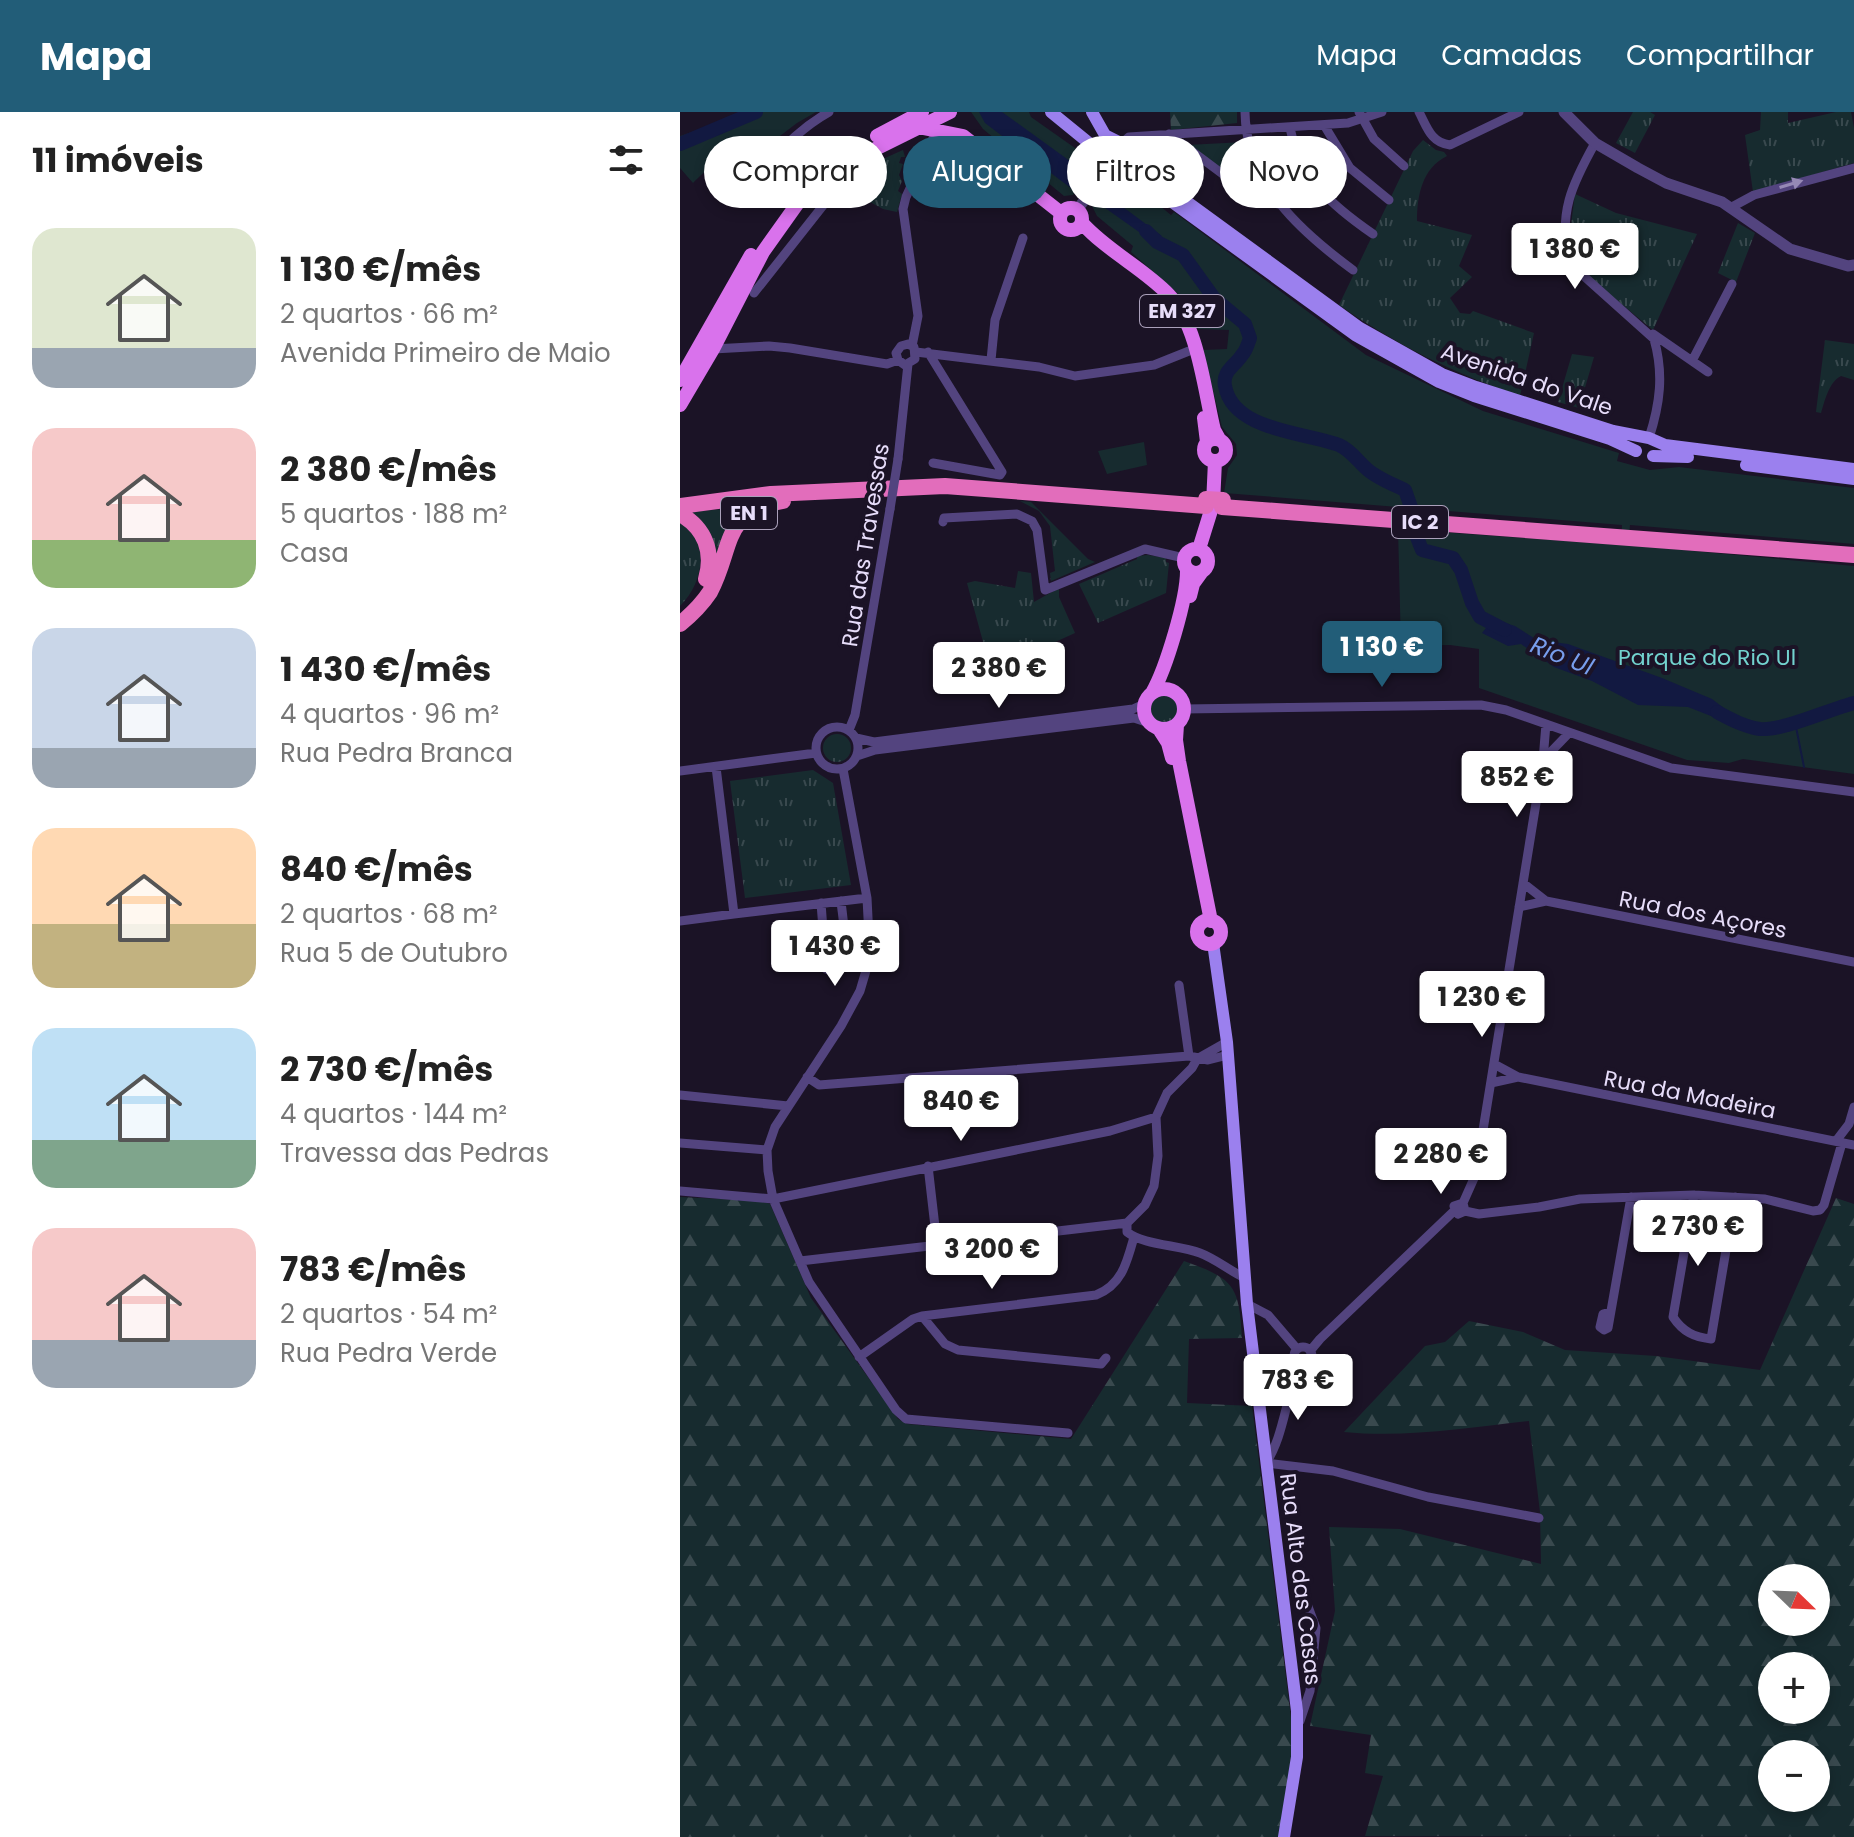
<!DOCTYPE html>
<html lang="pt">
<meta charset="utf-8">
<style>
:root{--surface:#fff;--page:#f6f6f6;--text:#222;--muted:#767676;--accent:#225d78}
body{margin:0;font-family:Poppins,sans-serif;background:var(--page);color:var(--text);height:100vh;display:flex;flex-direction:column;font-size:30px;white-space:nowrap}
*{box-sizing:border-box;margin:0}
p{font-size:26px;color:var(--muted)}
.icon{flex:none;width:44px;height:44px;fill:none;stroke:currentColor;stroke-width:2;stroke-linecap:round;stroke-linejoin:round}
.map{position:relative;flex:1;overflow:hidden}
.panel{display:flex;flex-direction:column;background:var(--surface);width:680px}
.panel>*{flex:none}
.banner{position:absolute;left:24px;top:24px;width:760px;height:72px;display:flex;gap:16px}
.needle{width:52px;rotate:113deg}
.buttons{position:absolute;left:1078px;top:1452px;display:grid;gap:16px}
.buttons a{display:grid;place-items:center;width:72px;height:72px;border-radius:50%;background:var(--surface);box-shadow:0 4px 12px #0003;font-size:40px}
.price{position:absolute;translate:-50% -68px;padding:0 18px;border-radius:8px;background:#fff;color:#222;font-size:26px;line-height:52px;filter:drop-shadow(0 2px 4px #0008)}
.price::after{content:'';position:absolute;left:50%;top:48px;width:24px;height:18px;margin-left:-12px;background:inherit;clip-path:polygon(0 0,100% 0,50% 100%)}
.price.active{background:var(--accent);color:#fff}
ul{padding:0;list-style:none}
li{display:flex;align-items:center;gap:24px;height:200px;padding:0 32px}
li span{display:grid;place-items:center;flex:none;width:224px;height:160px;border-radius:24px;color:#555}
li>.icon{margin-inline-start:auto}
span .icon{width:96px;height:96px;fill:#fffc;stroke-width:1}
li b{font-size:34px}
h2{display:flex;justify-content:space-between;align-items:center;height:96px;padding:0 32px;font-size:34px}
.pill{padding:0 28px;border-radius:36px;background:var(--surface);box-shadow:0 4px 12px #0003;font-size:28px;line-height:72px}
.pill.active{background:var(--accent);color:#fff}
header{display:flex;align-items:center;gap:48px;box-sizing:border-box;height:112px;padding:0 40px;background:var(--accent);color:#fff}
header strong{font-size:38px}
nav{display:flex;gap:44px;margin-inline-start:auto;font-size:28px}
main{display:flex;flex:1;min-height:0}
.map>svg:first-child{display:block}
</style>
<header>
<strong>Mapa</strong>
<nav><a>Mapa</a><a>Camadas</a><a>Compartilhar</a></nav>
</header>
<main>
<section class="panel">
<h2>11 imóveis<svg class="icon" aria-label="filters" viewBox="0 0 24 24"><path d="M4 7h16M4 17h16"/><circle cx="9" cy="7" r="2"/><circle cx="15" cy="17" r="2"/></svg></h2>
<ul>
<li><span style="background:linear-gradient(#dfe7d0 75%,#9aa5b1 0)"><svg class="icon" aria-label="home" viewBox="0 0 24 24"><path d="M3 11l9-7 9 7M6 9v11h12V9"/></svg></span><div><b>1 130 €/mês</b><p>2 quartos · 66 m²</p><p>Avenida Primeiro de Maio</p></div></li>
<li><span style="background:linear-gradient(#f6c9c9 70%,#8fb573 0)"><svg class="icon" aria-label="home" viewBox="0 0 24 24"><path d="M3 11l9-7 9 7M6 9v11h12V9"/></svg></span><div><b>2 380 €/mês</b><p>5 quartos · 188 m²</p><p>Casa</p></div></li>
<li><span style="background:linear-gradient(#c9d6e8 75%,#9aa5b1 0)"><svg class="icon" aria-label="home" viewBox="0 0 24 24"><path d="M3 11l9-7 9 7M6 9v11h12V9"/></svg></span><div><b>1 430 €/mês</b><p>4 quartos · 96 m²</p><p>Rua Pedra Branca</p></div></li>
<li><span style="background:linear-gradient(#ffd9b3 60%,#c2b280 0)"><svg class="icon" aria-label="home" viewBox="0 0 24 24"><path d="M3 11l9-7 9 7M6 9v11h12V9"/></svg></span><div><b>840 €/mês</b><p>2 quartos · 68 m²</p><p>Rua 5 de Outubro</p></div></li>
<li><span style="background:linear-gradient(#bfe0f5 70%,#7fa58c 0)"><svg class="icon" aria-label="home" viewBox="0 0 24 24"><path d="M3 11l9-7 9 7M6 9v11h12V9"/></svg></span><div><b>2 730 €/mês</b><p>4 quartos · 144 m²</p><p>Travessa das Pedras</p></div></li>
<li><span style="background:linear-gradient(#f6c9c9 70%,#9aa5b1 0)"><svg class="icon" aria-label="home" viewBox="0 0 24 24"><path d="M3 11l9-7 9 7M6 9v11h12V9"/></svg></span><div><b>783 €/mês</b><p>2 quartos · 54 m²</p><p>Rua Pedra Verde</p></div></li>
</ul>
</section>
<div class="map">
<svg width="1174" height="1725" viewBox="0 0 1174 1725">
<defs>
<pattern id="grass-tufts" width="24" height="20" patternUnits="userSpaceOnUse" patternTransform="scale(2)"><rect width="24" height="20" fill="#172b2f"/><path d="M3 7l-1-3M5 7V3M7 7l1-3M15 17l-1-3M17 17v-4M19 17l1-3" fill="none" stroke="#39494e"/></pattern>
<pattern id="forest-firs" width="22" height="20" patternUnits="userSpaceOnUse" patternTransform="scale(2)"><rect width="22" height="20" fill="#172b2f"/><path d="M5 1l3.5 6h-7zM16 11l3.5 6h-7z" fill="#39494e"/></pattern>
</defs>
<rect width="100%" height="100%" fill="#1b1326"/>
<!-- grass -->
<path fill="url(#grass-tufts)" d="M953 0H970L975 3 955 41 936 31Z
M1081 0H1108V11L1156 0H1171L1174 16V51L1073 80 1065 23 1080 18Z
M743 28 756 38 764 40 767 44C742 56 737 84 737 109L792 123 779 154 792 165 770 186 780 201 790 202 793 199 854 221 840 284C775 262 715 232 659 193L733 39Z
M223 38 225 45H221L219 51 223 52 219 63 222 69 218 79 222 82 217 100 203 97 188 89 190 84 168 69 176 59Z
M895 82 936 101 1017 122 973 218 893 152 888 136Z
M1058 111 1075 121 1056 170 1038 161Z
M1145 228 1174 232V268L1161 264C1149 270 1145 288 1141 301L1136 300Z
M892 242 914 245 899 296 878 290Z
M340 389 351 390 408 447 415 450 371 469 370 461 375 459 370 414 359 399Z
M68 395 32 463 10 400Z
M0 407C31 427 24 471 0 494Z
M468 443 486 446V450L489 451 486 481 418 511 399 472 457 447V444Z
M338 459 351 461 354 490 379 476V485L395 521 311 559 287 471 295 469 335 476Z
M469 598a15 15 0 1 1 30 0a15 15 0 1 1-30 0Z
M143 636a14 14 0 1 1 28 0a14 14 0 1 1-28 0Z
M133 658 153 671 171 773 65 786 50 669Z"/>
<!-- forest -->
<path fill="url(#forest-firs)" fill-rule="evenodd" d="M490 0H557V11L491 18Z
M0 1085 82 1089 90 1092 131 1186 218 1307 227 1312 391 1327 504 1149C555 1167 559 1174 562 1226L509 1227 507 1291 572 1294 611 1606V1646L599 1725H0Z
M1156 1086 1174 1092V1725L685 1724 703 1664 685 1661 691 1623 630 1614 655 1499 649 1415 720 1417 861 1452 860 1400 849 1309C788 1316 725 1326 664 1320L745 1234 765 1230 789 1209 843 1220 885 1238 976 1244 1080 1258ZM1092 1466H1136V1510H1092ZM1092 1554H1136V1598H1092ZM1092 1642H1136V1686H1092Z"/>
<!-- green -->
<path fill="#172b2f" d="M70 0H136L117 11 79 40C56 29 28 56 13 71L0 56V24Z
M291 0H349L351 5 412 48 408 63 393 83 384 84 303 17Z
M564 30 580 67 592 87 577 83 507 33Z
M446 73 472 92 475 90 491 103 494 100 686 243 803 299 939 341 937 349 970 358 999 355 1174 376V432L950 413 948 433 1174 454V662L1063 647 1049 651 1007 648 799 576V537L770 533 721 534 718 417 941 433 942 413 544 381 548 356 557 343 556 332 542 315 523 238 547 237 549 218 518 217 505 188 451 140 453 134 417 104 412 94 425 75Z
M464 330 467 353 427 362 418 339Z"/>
<!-- water -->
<path fill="#121941" d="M299 0H322L405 60 404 66 482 124 476 132 397 76 392 77 305 11Z
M813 507 835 514 857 528 888 532 982 566 1032 587 1053 603 1054 609 1041 608 1008 595 958 593 912 569 874 555 841 532 828 534 802 521Z"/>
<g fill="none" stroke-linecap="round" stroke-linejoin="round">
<!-- stream -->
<path stroke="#121941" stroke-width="2" d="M1115 610 1124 655"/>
<!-- river -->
<path stroke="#121941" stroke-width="14" d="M0 32 76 0
M466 119 477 130 503 143 534 186 565 212 570 226C568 232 566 239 562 243 555 254 542 259 545 274 553 319 625 320 659 333 673 339 680 353 692 361 702 368 714 373 725 378L732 398
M733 415 742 438 773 446 781 458 792 491 800 505 825 518
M1037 600C1050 607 1065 615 1080 617 1103 619 1150 597 1174 591"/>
<!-- minor -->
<path stroke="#53447f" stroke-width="9" d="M565 0C566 71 620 119 673 158
M679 0 694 27 724 54
M739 0C747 15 751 31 770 33L839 0
M644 13 670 56 709 88
M610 16C621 67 651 93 693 122
M489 22 576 87 599 92
M915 31C891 74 879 100 888 150L974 227C984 262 980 292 969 326
M441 32 449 25 668 11 702 0
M109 87 86 54C105 33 124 14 149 0
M1050 96 1074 83 1174 56
M74 181 153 81 143 68
M973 222 1028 260
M232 234 238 204 223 97 226 85 257 18
M33 237 89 234 110 236 207 252 218 248 225 253 235 247 234 235 228 232 221 234 216 241 218 248
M236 240 359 255 395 264 474 253 509 239
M248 240 322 360 320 363 253 351
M311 248 315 208 343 126
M1012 249 1052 172
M218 347 228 252
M263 410 264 406 337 402 352 409 357 418 365 478 465 437 504 446
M504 597 801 593 826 598 991 656 1174 680
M136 636a21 21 0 1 1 42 0a21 21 0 1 1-42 0Z
M169 618 175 603 210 397
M176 626 194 630 453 597 464 592
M177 644 195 638 454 606 469 611
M863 648 889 621
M163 657 187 786 190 845 180 879 161 914 95 1015 87 1038 88 1059 93 1087 129 1170 216 1298 226 1307 388 1321
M0 659 136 641
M843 771 866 789
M141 791 146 857 154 860C171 843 163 811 161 789
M839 795 866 789 1174 850
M54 802 187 786
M0 809 54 802 36 655
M499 873 509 944
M547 930 517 947 512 956 487 981 476 1005 478 1044 474 1074 465 1093 447 1111V1120C463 1133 499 1133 520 1141 536 1147 550 1159 565 1166
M814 952 838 965 1174 1033
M127 965 139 973 509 944 528 948 548 943
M811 971 838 965
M0 983 108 994
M1156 1029 1169 1012 1174 995
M0 1031 87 1038
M248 1054 257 1132
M0 1079 93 1087 430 1019 476 1005
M1014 1083 993 1205C1003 1220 1014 1225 1031 1227L1055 1085
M783 1091 795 1064 798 1049 863 648 866 612
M785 1099 783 1091 774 1094 778 1102 785 1099 799 1102 859 1095 900 1087 1014 1083 1085 1087 1133 1099 1140 1098 1144 1093 1162 1031
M120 1149 447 1111
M567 1192 588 1203 617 1237
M930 1200 923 1202 920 1215 924 1218 928 1216 951 1085
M242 1204 265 1232 278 1238 421 1252 426 1246
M614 1244a9 9 0 1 1 18 0a9 9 0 1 1-18 0Z
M630 1239 640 1227 774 1099
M179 1245 233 1207 242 1204 416 1183C442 1173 447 1150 454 1125
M621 1252C605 1284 605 1322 586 1351L653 1359 748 1385 859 1406
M620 1609 630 1579 636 1516 626 1489"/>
<!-- tertiary -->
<path stroke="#53447f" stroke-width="11" d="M884 0 915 31 958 56 986 71 1042 90 1110 137 1168 154 1174 153
M397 98 426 59"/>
<!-- secondary -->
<path stroke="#9b80ee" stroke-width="12" d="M371 0 420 40
M412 0 425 23 439 30 446 43 458 54 680 216 762 262 796 275 933 319 969 326 985 333 1174 357
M431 28 426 30 420 40 426 59 452 61 675 223 759 270 794 284 930 327 956 339
M973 344 1008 345
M1066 353 1174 367
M533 831 547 930 567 1192 617 1599V1645L604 1725"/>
<!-- primary -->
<path stroke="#d972ec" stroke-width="14" d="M238 15 283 24 381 101
M197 24 242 0
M380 107a11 11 0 1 1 22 0a11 11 0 1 1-22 0Z
M402 111C427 139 463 156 489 183 518 213 524 277 534 318L539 327
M0 268 71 143
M0 293 33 237 83 140 120 88 163 53 270 0
M524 306 527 330
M524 338a11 11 0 1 1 22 0a11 11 0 1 1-22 0Z
M504 449a12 12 0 1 1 24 0a12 12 0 1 1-24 0Z
M519 437 533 392 535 349
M510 484 513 472 521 461
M464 597a20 20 0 1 1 40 0a20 20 0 1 1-40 0Z
M472 581C486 557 507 487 507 459
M497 613 496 628 499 649 531 809
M479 617 488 631 492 646
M517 820a12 12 0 1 1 24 0a12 12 0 1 1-24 0Z"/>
<!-- trunk -->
<path stroke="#e26dbb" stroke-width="16" d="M0 394 91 382 265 374 526 394
M542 395 1174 443
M0 402C25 416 34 440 26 467
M0 512C11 503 22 492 30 480 54 435 40 401 103 389"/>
<!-- minor-bridge -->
<path stroke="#53447f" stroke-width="9" d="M210 397 218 347"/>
<!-- trunk-bridge -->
<path stroke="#e26dbb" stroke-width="16" d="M526 387 543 388"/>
</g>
<!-- one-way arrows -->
<defs><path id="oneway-solid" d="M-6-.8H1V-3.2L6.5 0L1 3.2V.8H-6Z" transform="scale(2)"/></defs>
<use fill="#9689b6" href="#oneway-solid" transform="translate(1111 72) rotate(-17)"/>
<g text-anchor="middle" stroke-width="8" stroke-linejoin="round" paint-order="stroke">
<!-- shield labels -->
<g fill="#1b1326" stroke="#aaa0ba" stroke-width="2">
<rect x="460" y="183" width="84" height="32" rx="6"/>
<rect x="41" y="385" width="56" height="32" rx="6"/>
<rect x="712" y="394" width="56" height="32" rx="6"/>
</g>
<g font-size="20" font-weight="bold" fill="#e7ddfa">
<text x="502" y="206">EM 327</text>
<text x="69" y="408">EN 1</text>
<text x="740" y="417">IC 2</text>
</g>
<!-- street labels -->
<g font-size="22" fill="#e7ddfa" stroke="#1b1326">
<text transform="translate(847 267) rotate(19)" y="8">Avenida do Vale</text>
<text transform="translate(185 433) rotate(-81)" y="8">Rua das Travessas</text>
<text transform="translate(1023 802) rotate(11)" y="8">Rua dos Açores</text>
<text transform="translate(1010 982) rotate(11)" y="8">Rua da Madeira</text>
<text transform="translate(621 1467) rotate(83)" y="8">Rua Alto das Casas</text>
</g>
<!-- park labels -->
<g font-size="22" fill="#72d2ce" stroke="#1b1326">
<text x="1027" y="553">Parque do Rio Ul</text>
</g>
<!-- water labels -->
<g font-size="24" font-style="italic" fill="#789eed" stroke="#1b1326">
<text transform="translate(882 544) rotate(22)" y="8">Rio Ul</text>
</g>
</g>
</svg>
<div class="buttons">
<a><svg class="needle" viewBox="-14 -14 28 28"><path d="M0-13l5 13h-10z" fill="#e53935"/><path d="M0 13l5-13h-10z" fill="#767676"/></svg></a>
<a>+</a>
<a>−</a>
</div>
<b class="price" style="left:895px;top:179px">1 380 €</b>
<b class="price active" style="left:702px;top:577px">1 130 €</b>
<b class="price" style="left:319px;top:598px">2 380 €</b>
<b class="price" style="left:837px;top:707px">852 €</b>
<b class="price" style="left:155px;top:876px">1 430 €</b>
<b class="price" style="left:802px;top:927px">1 230 €</b>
<b class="price" style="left:281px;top:1031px">840 €</b>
<b class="price" style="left:761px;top:1084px">2 280 €</b>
<b class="price" style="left:1018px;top:1156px">2 730 €</b>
<b class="price" style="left:312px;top:1179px">3 200 €</b>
<b class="price" style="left:618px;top:1310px">783 €</b>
<div class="banner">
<a class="pill">Comprar</a>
<a class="pill active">Alugar</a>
<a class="pill">Filtros</a>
<a class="pill">Novo</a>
</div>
</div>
</main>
